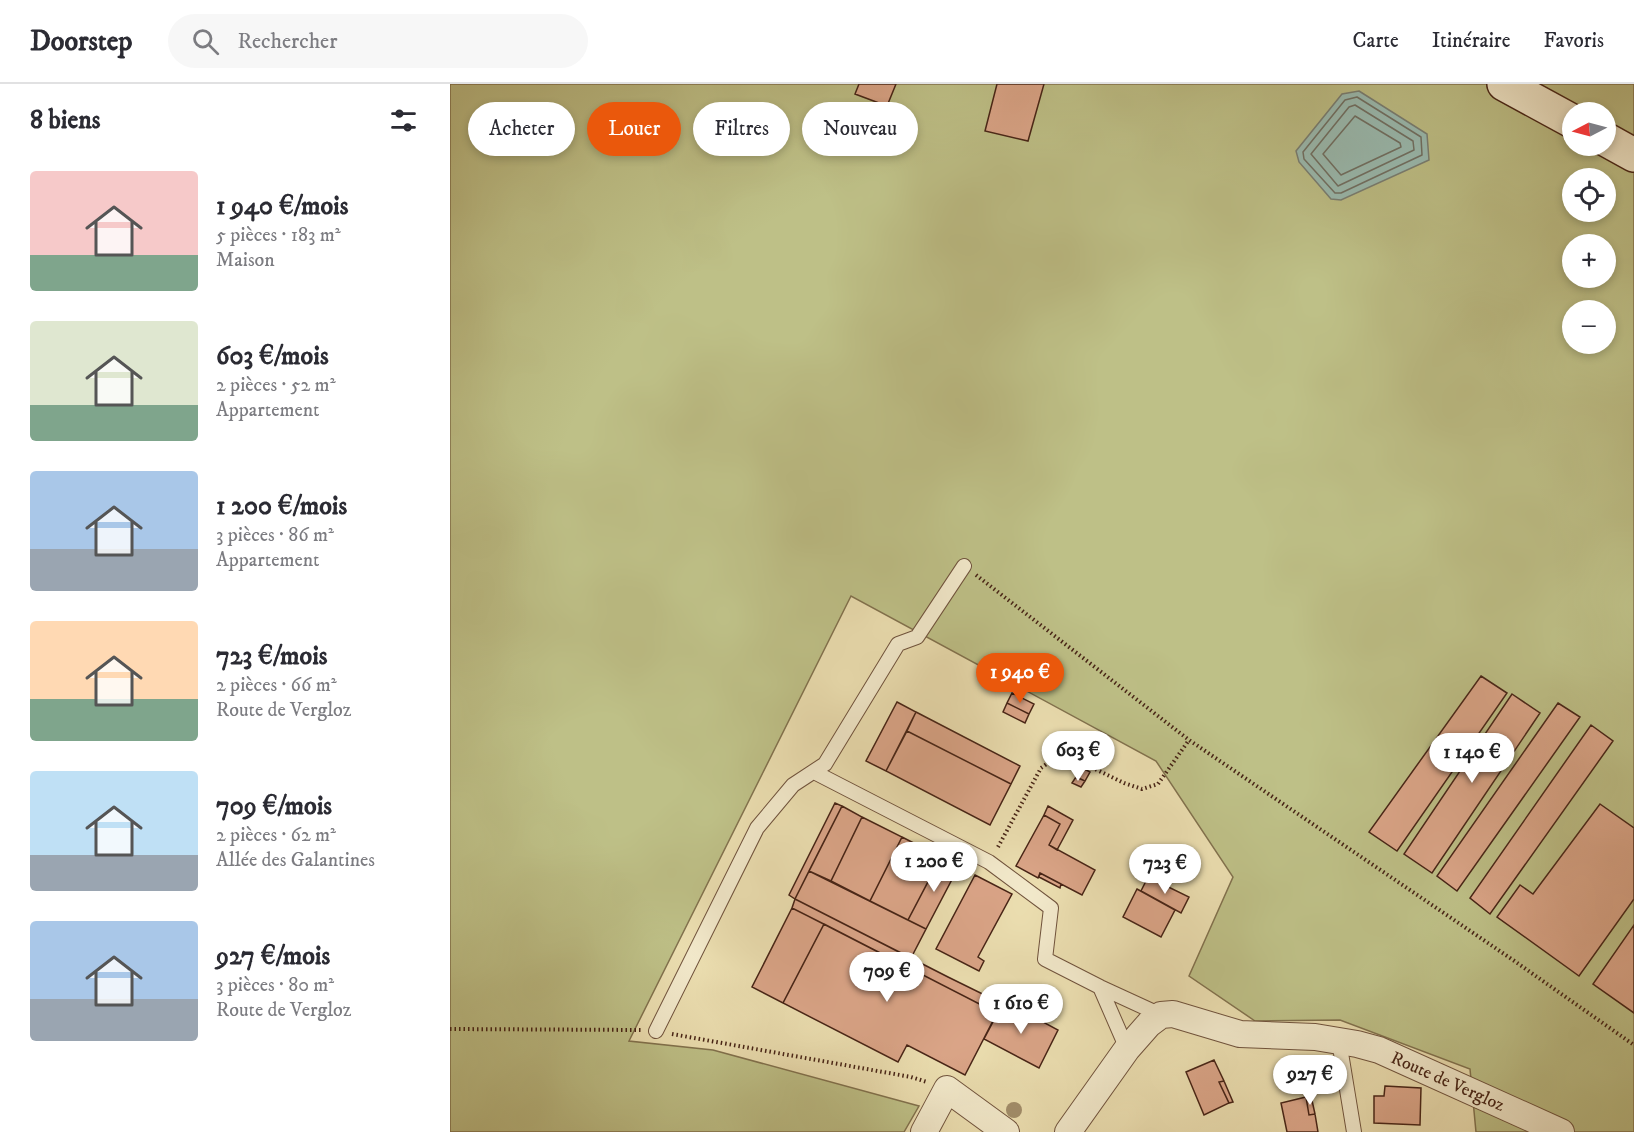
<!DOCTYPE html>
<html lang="fr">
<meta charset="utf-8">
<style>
:root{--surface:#fff;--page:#f7f7f7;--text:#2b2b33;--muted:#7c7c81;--line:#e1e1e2;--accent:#ea580c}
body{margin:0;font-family:"IM FELL DW Pica",serif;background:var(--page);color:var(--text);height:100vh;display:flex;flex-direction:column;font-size:22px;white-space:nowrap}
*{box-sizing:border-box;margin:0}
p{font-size:20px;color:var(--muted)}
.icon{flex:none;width:33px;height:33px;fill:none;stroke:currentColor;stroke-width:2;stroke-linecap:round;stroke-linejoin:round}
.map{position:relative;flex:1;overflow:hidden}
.drawer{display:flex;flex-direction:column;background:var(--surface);width:450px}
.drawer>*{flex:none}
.guide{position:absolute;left:18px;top:18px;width:570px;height:54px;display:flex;gap:12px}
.needle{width:39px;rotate:264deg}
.controls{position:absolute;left:1112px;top:18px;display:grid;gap:12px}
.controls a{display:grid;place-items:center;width:54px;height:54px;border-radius:50%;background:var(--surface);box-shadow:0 3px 9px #0003;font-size:30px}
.price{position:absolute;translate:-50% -51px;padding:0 14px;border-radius:21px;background:#fff;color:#222;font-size:20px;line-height:39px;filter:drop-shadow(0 2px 3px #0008)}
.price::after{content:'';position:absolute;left:50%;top:36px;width:18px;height:14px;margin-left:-9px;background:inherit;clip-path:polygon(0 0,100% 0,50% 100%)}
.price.selected{background:var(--accent);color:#fff}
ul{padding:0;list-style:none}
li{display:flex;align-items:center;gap:18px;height:150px;padding:0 30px}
li span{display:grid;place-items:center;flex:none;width:168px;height:120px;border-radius:6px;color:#555}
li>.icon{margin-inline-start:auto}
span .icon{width:72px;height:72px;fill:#fffc;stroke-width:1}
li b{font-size:26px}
h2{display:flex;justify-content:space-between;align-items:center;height:72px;padding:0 30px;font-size:26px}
.chip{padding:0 21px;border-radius:27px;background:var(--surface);box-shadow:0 3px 9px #0003;font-size:21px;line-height:54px}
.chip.selected{background:var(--accent);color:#fff}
header{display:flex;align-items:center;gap:36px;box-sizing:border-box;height:84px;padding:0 30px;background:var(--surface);border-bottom:2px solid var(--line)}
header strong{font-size:28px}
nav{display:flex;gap:33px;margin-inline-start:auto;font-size:21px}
.search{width:420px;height:54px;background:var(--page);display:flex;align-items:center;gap:15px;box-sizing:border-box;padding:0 21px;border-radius:33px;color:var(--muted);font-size:22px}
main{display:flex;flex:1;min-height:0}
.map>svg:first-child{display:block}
</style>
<header>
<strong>Doorstep</strong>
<div class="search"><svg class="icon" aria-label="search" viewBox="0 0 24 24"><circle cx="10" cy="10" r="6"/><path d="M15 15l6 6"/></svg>Rechercher</div>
<nav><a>Carte</a><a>Itinéraire</a><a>Favoris</a></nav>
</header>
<main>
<section class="drawer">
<h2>8 biens<svg class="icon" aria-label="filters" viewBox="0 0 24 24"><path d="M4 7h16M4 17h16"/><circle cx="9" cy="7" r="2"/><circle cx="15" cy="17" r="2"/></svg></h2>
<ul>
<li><span style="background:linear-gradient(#f6c9c9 70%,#7fa58c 0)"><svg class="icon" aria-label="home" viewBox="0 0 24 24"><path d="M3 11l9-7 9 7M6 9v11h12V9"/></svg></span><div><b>1 940 €/mois</b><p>5 pièces · 183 m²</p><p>Maison</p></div></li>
<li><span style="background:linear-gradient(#dfe7d0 70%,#7fa58c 0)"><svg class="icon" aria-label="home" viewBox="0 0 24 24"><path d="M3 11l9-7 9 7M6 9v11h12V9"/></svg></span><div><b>603 €/mois</b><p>2 pièces · 52 m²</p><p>Appartement</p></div></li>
<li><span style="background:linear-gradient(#a9c7e8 65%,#9aa5b1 0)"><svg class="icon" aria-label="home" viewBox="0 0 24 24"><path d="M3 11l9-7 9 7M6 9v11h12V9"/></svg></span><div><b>1 200 €/mois</b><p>3 pièces · 86 m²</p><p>Appartement</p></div></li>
<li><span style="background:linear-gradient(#ffd9b3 65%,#7fa58c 0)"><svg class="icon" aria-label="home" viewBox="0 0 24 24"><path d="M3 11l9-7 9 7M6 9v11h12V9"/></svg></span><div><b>723 €/mois</b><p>2 pièces · 66 m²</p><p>Route de Vergloz</p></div></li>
<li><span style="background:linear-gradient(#bfe0f5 70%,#9aa5b1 0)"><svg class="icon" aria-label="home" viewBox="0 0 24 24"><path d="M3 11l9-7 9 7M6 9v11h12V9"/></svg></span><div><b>709 €/mois</b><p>2 pièces · 62 m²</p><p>Allée des Galantines</p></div></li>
<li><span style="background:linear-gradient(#a9c7e8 65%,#9aa5b1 0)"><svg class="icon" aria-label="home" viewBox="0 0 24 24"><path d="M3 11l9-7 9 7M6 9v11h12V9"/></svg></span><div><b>927 €/mois</b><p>3 pièces · 80 m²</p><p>Route de Vergloz</p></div></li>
</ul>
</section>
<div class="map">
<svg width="1184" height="1048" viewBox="0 0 1184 1048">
<rect width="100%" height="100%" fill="#ecdfb1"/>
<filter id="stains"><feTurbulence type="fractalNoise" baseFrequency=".00333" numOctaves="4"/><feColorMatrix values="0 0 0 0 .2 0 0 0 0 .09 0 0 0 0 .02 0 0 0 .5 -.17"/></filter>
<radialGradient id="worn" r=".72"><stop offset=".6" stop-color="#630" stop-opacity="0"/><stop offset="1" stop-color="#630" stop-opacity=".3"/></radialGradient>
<!-- green -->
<path fill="#bec087" stroke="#82724e" stroke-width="1.5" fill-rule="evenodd" d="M0 0H1184V1048H1026L1020 985 890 936 805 937 739 892 783 793 706 677 401 512 179 957 263 966 469 1022 454 1048H0ZM1122 28H1155V62H1122ZM1122 94H1155V128H1122ZM1122 160H1155V194H1122ZM1122 226H1155V260H1122Z"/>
<!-- water -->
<path fill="#9abcb2" stroke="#797f74" stroke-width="1.5" d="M909 7 977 50 979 76 891 116 881 115 849 78 846 67 892 10Z"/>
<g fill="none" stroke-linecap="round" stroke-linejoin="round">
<!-- shore -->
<path stroke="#707064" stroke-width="1.5" d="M907 13 971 53 972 71 891 109H885L854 75 853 68 895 16Z
M905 21 963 57 964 66 888 102 861 70 899 23Z
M905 32 950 59 951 63 891 91 873 70Z"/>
</g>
<!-- building -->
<path fill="#dba588" stroke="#472416" stroke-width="1.5" d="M409 0H446L437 22 405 10Z
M547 0H594L578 57 535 47Z
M1031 592 1057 609 947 767 919 748Z
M562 609 584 620 579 630 557 619Z
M1062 610 1090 629 982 789 954 770Z
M447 618 466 628 436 687 416 677Z
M557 619 579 630 575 639 553 628Z
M1108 619 1130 633 1007 807 987 792Z
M466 628 570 682 561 700 457 647Z
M1141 641 1163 657 1040 830 1020 814Z
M457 647 561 700 540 741 436 687Z
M631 683 640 688 635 697 626 693Z
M626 693 635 697 631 703 622 699Z
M385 719 392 722 345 815 339 811Z
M1150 720 1184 744V815L1129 892 1047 833 1070 801 1083 810Z
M392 722 412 733 381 797 359 787Z
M598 722 623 736 607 766 599 761 610 740 594 731Z
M594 731 610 740 599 761 645 786 632 811 590 789 588 794 566 782Z
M412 733 452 753 420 817 381 797Z
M452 753 491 773 458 836 420 817Z
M491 773 509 782 476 845 458 836Z
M359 787 476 845 461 874 345 815Z
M590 789 611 800 610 804 589 793Z
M525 791 562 810 528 873 534 877 529 887 486 865Z
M698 793 739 813 731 829 691 807Z
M687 805 725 826 711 853 673 833Z
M345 815 498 893 553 920 547 929 342 824Z
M342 824 374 840 333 919 302 903Z
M374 840 547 929 515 991 457 961 448 978 333 919Z
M1184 841V929L1143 900Z
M554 917 608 946 589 984 534 955Z
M764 976 774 997 769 998 779 1019 754 1031 736 988Z
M774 997 783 1018 779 1019 769 998Z
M935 1002 971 1004 970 1041 924 1039V1012H934Z
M861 1012 865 1030 859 1031 856 1013Z
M856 1013 859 1031 865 1030 868 1048H837L831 1019Z"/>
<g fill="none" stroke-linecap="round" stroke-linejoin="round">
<defs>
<path id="lane" d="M364 688 539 778 601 824 595 875 650 903 677 965
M650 903 711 931
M206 947 307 744 343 701 375 680 448 560 467 553 514 482
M889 957 904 1048"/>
<path id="street" d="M474 1048 497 1005 556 1048
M618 1048 677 965 699 940 711 931 723 930 790 950 865 953 907 960 929 966 1111 1048"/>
<path id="secondary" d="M1054 0 1122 37
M1155 55 1184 71"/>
</defs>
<!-- lane casing -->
<use href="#lane" stroke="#70533d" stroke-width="16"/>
<!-- street casing -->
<use href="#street" stroke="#70533d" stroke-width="28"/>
<!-- secondary casing -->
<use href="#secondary" stroke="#472416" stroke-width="36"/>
<!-- path -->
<path stroke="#472416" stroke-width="4" stroke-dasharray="1.5 3" stroke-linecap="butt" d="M526 491 739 656 1063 876 1184 961
M548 763 591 684 612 669 674 699 692 705 708 700 739 656
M0 945 191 946
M222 950 461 993 477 998"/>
<!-- lane -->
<use href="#lane" stroke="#f3eacc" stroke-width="14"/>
<!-- street -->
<use href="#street" stroke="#f3eacc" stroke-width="26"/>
<!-- secondary -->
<use href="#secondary" stroke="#f3eacc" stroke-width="33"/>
</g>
<!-- trees -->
<circle fill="#a28e6b" cx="564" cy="1026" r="8"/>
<g text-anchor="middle" stroke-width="4.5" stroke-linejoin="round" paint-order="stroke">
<!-- street labels -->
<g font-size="18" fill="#472416" stroke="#f3eacc">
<text transform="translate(998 997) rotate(24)" y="6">Route de Vergloz</text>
</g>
</g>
<rect width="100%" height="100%" filter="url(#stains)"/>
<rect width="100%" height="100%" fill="url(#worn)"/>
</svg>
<div class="controls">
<a><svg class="needle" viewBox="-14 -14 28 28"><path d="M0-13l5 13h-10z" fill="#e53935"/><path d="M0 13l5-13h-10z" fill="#7c7c81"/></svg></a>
<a><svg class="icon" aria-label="locate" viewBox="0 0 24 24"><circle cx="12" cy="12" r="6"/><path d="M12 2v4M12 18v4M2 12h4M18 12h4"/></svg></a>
<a>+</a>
<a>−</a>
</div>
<b class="price selected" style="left:570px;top:620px">1 940 €</b>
<b class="price" style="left:628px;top:698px">603 €</b>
<b class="price" style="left:1022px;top:700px">1 140 €</b>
<b class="price" style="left:484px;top:809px">1 200 €</b>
<b class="price" style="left:715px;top:811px">723 €</b>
<b class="price" style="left:437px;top:919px">709 €</b>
<b class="price" style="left:571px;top:951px">1 610 €</b>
<b class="price" style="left:860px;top:1022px">927 €</b>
<div class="guide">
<a class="chip">Acheter</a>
<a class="chip selected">Louer</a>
<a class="chip">Filtres</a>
<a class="chip">Nouveau</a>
</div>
</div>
</main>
